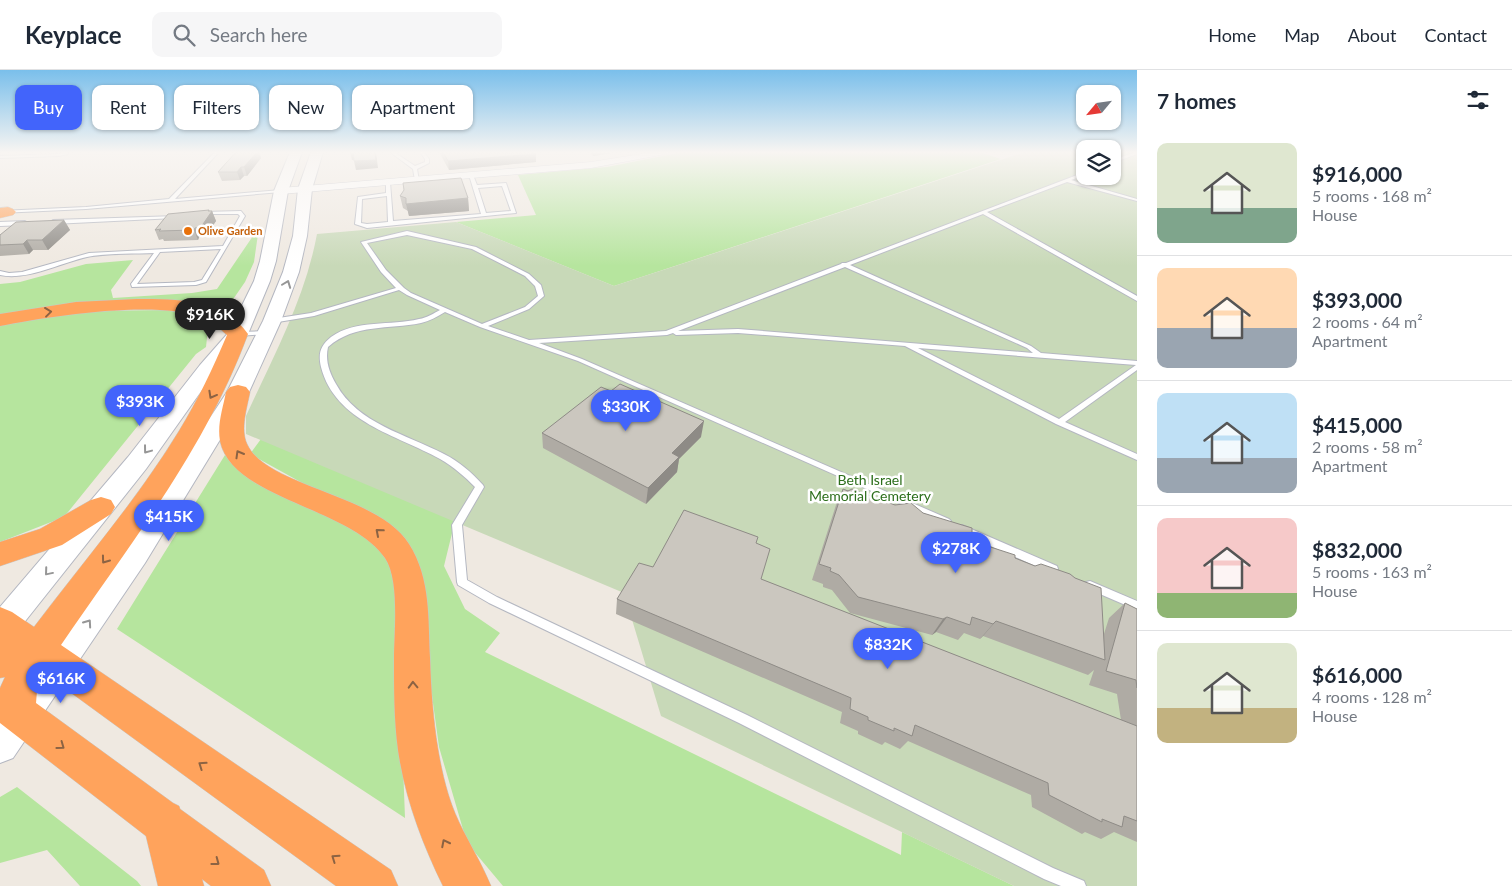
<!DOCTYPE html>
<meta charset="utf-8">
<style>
:root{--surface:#fff;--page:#f6f6f7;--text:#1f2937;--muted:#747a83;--line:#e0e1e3;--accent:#4264fb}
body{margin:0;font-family:Lato,sans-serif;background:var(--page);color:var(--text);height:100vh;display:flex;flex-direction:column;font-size:19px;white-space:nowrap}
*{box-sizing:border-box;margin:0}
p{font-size:16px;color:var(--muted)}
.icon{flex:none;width:28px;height:28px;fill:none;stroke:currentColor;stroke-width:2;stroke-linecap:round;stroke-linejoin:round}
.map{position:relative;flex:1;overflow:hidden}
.drawer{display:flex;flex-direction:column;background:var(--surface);width:375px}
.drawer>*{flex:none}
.banner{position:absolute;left:15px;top:15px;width:475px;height:45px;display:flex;gap:10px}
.needle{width:32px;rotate:241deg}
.buttons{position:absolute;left:1076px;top:15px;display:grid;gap:10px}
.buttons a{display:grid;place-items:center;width:45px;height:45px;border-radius:10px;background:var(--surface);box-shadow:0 1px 4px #0004;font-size:25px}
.price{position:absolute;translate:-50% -42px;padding:0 11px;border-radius:18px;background:var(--accent);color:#fff;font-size:16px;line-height:32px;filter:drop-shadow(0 1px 2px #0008)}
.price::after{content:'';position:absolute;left:50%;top:30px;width:15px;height:11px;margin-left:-8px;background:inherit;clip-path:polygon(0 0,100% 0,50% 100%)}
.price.selected{background:#222;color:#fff}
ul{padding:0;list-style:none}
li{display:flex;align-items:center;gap:15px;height:125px;padding:0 20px}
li+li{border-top:1px solid var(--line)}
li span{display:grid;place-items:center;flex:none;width:140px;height:100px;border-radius:10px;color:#555}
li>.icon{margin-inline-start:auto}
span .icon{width:60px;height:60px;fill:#fffc;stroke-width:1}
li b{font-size:21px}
h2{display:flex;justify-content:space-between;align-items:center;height:60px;padding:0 20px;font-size:21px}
.chip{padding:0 18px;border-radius:10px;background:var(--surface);box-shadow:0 1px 4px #0004;font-size:18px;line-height:45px}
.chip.selected{background:var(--accent);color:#fff}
header{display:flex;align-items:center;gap:30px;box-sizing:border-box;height:70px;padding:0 25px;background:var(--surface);border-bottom:1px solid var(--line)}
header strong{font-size:24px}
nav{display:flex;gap:28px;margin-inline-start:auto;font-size:18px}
.search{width:350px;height:45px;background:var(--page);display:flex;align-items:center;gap:12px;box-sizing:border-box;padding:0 18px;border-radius:10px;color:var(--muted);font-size:19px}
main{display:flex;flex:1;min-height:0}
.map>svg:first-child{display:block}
</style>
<header>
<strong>Keyplace</strong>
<div class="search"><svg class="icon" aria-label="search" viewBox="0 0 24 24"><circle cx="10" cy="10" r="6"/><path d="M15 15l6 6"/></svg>Search here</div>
<nav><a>Home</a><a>Map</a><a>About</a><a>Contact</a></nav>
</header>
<main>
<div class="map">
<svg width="1137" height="816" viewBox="0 0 1137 816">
<rect width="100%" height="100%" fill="#efe9e1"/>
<!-- green -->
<path fill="#b6e59e" d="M683 82H980L1001 89 614 216 456 152 536 145 518 105 607 97Z
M259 157 254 192 245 212 225 241 200 234 0 245V214L20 212 86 194 133 190 111 220 113 228 192 223 217 219Z
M167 240 209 249 206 277 196 284 64 447 0 472V254L87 241Z
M261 369 455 451 444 496 465 539 500 563 485 582 901 785 902 762 1014 816H503L467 773 439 677 414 494 324 425 250 384Z
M225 385 251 410 370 466 393 498 398 562 405 748 117 559Z
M17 717 137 811 141 816H80L47 780 0 793V727Z"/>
<!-- cemetery -->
<path fill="#c8d9b8" d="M1025 82H1085V106H1112L1113 82H1137V816H1014L661 646 624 523 246 364V346C273 287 305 229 317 164L456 152 614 216Z"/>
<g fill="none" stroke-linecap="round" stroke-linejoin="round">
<defs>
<path id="lane" d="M64 82H68V84L59 86 0 88V86L59 84Z
M215 82H219L175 129 281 120 283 121 281 122 86 139 0 143V141L86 137 169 129Z
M390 82H394L415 96 425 92V89L420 82H424L429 89V93L417 99 419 111 415 110 413 99Z
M1137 82V84L1112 93V90Z
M1085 102V105L1071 110 1137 129V131L1067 112 987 142 1137 226V231L983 144 850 195 1031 276 1041 283 1137 291V300L1065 352 1137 384V390L1056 354 905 276 738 263 676 265 673 263 667 265 539 273 582 289 949 449 951 451 949 453 946 454 578 291 480 257 445 242C437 247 429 251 421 253 388 260 356 253 328 277 325 290 329 302 336 314 358 354 406 364 444 384 460 392 471 402 483 415L484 417 462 455 467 510 497 527 747 645 1053 798 1084 811 1086 816H1061L1044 809 739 653 489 533 458 515 457 512 452 455 475 417C464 406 454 397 440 389 397 365 335 352 321 297 318 284 320 276 331 267 356 249 391 256 419 249 427 248 434 243 440 240L407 225 399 220 314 246 272 253 269 251 272 249 311 243 396 218 381 202 361 172 407 161 476 177 529 204 541 215 544 226 529 239 488 256 529 270 666 261 841 194 842 193H846ZM407 165 472 179 525 206 535 216 538 226 525 237 482 254 411 223 404 218 386 200 367 173ZM845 197 1027 278 1033 283 738 259 678 261ZM918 278 1136 295 1059 349Z
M471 104 473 105 477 115 506 113 516 143 367 158 355 154 358 127 386 123V112L388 111 390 112 393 151 481 144 469 105ZM502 116 511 141 486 143 478 118ZM387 126 388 152 367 154 361 153 362 129Z
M241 141 245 146 206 212 196 215 132 217 131 214 154 183C134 184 106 183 87 187 60 193 27 211 0 205V201L9 203 22 202 89 183 223 176 240 146 238 144H203L201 143 203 142ZM221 179 202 210 194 212 137 214 160 182Z
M177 146V148H175L53 154 50 152 53 150Z
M0 152 25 151 28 153 25 155 0 156Z
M267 261 269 262V264L238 266 235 264 238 262Z
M962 455 1057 496 1058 499 1057 502 1053 503 1049 502 959 462 957 459 959 456Z
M1090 511 1137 531V540L1086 518 1085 515 1086 512Z"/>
<path id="street" d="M654 82H670L666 84 591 98 281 124 276 121 281 118 591 92Z"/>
<path id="secondary" d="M290 82H302L288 121 276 191 270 211 248 264 214 303 146 399 11 569 0 573V537L128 387 200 295 229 262 254 211 260 191 274 121Z
M311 82H323L312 119 307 166 299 202 281 251 249 322 145 493 13 688 0 693V645L125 477 227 322 263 251 283 202 293 166 298 119Z"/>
<path id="highway" d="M8 137 13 139 16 142 13 145 0 148V138Z
M137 229C176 229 224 229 248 264 204 382 131 472 61 575L391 800 398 816H336L44 603 37 621 36 633 173 733 179 736 180 739 264 800 271 816H211L202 809 204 816H158L146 766 0 653V618L5 607 0 608V537L12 542 34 557C83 492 137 430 179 361 198 330 213 298 227 265 220 259 212 250 202 247 154 230 51 246 0 256V244L76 232Z
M238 315 246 317 250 322C247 338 240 359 247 374 266 417 378 424 409 474 431 509 428 549 430 588 431 618 433 649 438 679 442 703 448 729 459 752 469 773 482 794 491 816H443C422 773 405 728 398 680 394 650 394 619 394 589 394 563 400 510 385 488 350 437 232 429 220 371 217 354 223 338 226 322L230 317Z
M101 427 111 430 115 437 111 444 62 475 0 496V472L40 459 91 430Z"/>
</defs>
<!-- lane casing -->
<use href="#lane" stroke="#b4b7c1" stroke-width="2"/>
<!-- street casing -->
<use href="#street" stroke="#b4b7c1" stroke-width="1"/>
<!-- secondary casing -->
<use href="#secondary" stroke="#b4b7c1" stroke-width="2"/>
<!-- highway casing -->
<use href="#highway" stroke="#c9c9c9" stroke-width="1"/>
<!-- lane -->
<use href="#lane" fill="#fff" fill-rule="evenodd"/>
<!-- street -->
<use href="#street" fill="#fff" fill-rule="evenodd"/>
<!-- secondary -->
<use href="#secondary" fill="#fff" fill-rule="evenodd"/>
<!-- highway -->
<use href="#highway" fill="#ffa35c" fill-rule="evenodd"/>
</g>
<!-- wall -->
<path fill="#afaba4" d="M236 82H259L261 88 247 106H244L240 110 222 111 218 102Z
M439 82H534L536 84V92L449 100Z
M589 82H618L593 86Z
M400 126 468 128 469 141 409 146 408 141 403 138Z
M209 140 210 141H212L216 151 205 167H199L198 170 164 171 163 169 159 170 155 160Z
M64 150 70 160 48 180H33L29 184 0 186V165Z
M542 363 701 367 679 389 677 402 646 434 543 378Z
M843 419 923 443 972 471 1015 488 1103 567 1109 548 1125 533 1137 539V772L1114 762 1101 769 1085 762 1082 764 1032 737 1031 725 908 671 900 679 885 672 882 675 858 664V661L840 653 842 642 616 544 617 529 653 497 756 473 761 509 1121 650 1117 624 1089 615 1094 600 1088 605 983 566 980 569 964 563 958 570 936 562 932 565 850 543 832 520 823 517V514L812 510 836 435Z"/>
<!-- shaded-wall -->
<path fill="#8e8b86" d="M257 82H259L261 88 247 106 244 97Z
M350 82H353L355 89 352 90Z
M375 82H376L378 98 356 100 354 91Z
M593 82H618L593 86Z
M536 84V92L449 100 448 91Z
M241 97 244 106 240 110 237 102Z
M468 128 469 141 409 146 406 134Z
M209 140 210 144 212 141 216 151 205 167 201 157Z
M64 150 70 160 48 180 42 170Z
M195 158 199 167 198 170 194 160Z
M27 170 33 180 29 184 23 174Z
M704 351 701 367 679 389 677 402 646 434 648 418 672 383Z
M947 547 936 562 932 565 943 549Z
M996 551 983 566 980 569 993 554Z"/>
<!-- building -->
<path fill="#cbc7bf" stroke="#8e8b86" d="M236 82H257L244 97H241L237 102H218Z
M353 82H375L376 90 354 91Z
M443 82H534L536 84 448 91Z
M461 108 468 128 406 134V128L400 126 404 120 403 113Z
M209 140 208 141H212L201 157 195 158 194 160 159 161 161 159 155 160 168 144Z
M64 150 42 170H27L23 174 0 175V165L16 152Z
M620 314 704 351 672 383 679 387 648 418 542 363 601 317 611 321Z
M843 419 848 421 852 419 895 435 911 433 923 443 972 458V471L1015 485V488L1035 496 1041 494 1070 504 1075 508 1101 518 1105 590 996 551 993 554 972 547 970 555 947 547 943 549 858 527 839 505 830 501 831 498 819 494Z
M684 440 758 467 756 473 770 479 761 509 1137 656V751L1124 746 1122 757 1102 749V752L1049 725 1048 713 915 655 912 666 894 658V661L868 650V647L850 639 851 628 617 529 639 493 653 497Z
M1125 533 1137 539V618L1136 610 1106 601Z"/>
<!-- one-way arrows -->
<defs><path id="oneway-chevron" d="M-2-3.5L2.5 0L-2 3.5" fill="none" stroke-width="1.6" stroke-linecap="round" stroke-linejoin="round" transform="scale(1.25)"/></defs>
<g stroke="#969696">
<use href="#oneway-chevron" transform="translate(287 214) rotate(-69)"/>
<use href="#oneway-chevron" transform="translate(147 380) rotate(127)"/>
<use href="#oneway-chevron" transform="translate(48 502) rotate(130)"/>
<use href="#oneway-chevron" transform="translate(88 553) rotate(-55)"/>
</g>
<g stroke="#8c6343">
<use href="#oneway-chevron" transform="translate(48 242) rotate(-7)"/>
<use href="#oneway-chevron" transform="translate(212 325) rotate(119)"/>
<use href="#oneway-chevron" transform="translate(239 384) rotate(-120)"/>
<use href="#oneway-chevron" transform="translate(379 462) rotate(-139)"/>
<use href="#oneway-chevron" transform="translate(105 490) rotate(126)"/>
<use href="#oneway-chevron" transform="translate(413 615) rotate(-92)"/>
<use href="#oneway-chevron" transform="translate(61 676) rotate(36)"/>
<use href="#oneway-chevron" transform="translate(202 695) rotate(-145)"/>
<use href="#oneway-chevron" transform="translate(445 773) rotate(-117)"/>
<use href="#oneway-chevron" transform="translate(335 788) rotate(-145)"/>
<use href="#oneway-chevron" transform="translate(216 792) rotate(37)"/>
</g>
<!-- sky -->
<linearGradient id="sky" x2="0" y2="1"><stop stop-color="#7abfeb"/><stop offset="0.42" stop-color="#f8f5f2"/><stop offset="1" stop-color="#f8f5f2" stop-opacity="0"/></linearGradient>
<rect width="1137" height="196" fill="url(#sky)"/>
<!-- markers -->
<circle fill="#e8710a" stroke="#fff" stroke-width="2" cx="188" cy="161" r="5"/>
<g text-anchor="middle" stroke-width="5" stroke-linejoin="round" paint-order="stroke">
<!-- far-food labels -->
<g font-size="11" font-weight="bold" fill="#c56008" stroke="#fff" text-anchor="start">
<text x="198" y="165">Olive Garden</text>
</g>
<!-- park labels -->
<g font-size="14" fill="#2c6e1b" stroke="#fff">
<text x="870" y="415">Beth Israel<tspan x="870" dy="16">Memorial Cemetery</tspan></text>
</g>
</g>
</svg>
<div class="buttons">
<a><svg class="needle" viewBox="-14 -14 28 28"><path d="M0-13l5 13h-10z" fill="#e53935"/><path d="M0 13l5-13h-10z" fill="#747a83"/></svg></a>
<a><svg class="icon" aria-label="layers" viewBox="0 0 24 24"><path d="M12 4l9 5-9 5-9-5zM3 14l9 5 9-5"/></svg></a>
</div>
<b class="price selected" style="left:210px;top:270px">$916K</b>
<b class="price" style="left:140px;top:357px">$393K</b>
<b class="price" style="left:626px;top:362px">$330K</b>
<b class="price" style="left:169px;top:472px">$415K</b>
<b class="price" style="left:956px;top:504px">$278K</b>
<b class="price" style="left:888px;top:600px">$832K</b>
<b class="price" style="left:61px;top:634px">$616K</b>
<div class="banner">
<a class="chip selected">Buy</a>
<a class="chip">Rent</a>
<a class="chip">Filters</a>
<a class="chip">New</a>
<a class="chip">Apartment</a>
</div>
</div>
<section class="drawer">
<h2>7 homes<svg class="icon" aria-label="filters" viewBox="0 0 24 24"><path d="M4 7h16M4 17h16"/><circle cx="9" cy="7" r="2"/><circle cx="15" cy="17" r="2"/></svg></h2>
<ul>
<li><span style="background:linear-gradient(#dfe7d0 65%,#7fa58c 0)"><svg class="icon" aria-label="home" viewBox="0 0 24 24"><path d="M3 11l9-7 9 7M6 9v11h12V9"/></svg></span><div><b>$916,000</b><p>5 rooms · 168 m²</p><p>House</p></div></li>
<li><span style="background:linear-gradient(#ffd9b3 60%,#9aa5b1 0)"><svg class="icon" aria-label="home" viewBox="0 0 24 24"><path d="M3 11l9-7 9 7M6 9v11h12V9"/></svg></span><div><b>$393,000</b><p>2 rooms · 64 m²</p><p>Apartment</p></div></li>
<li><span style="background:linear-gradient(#bfe0f5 65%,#9aa5b1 0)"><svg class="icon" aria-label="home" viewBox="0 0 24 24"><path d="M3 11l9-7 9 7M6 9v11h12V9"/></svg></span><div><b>$415,000</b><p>2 rooms · 58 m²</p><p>Apartment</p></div></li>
<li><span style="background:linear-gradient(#f6c9c9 75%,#8fb573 0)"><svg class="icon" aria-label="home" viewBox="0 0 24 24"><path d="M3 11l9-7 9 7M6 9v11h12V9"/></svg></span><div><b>$832,000</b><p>5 rooms · 163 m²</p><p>House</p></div></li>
<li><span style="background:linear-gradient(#dfe7d0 65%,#c2b280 0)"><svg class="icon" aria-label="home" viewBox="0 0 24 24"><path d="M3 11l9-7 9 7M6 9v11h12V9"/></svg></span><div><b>$616,000</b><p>4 rooms · 128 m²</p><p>House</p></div></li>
</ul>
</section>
</main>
